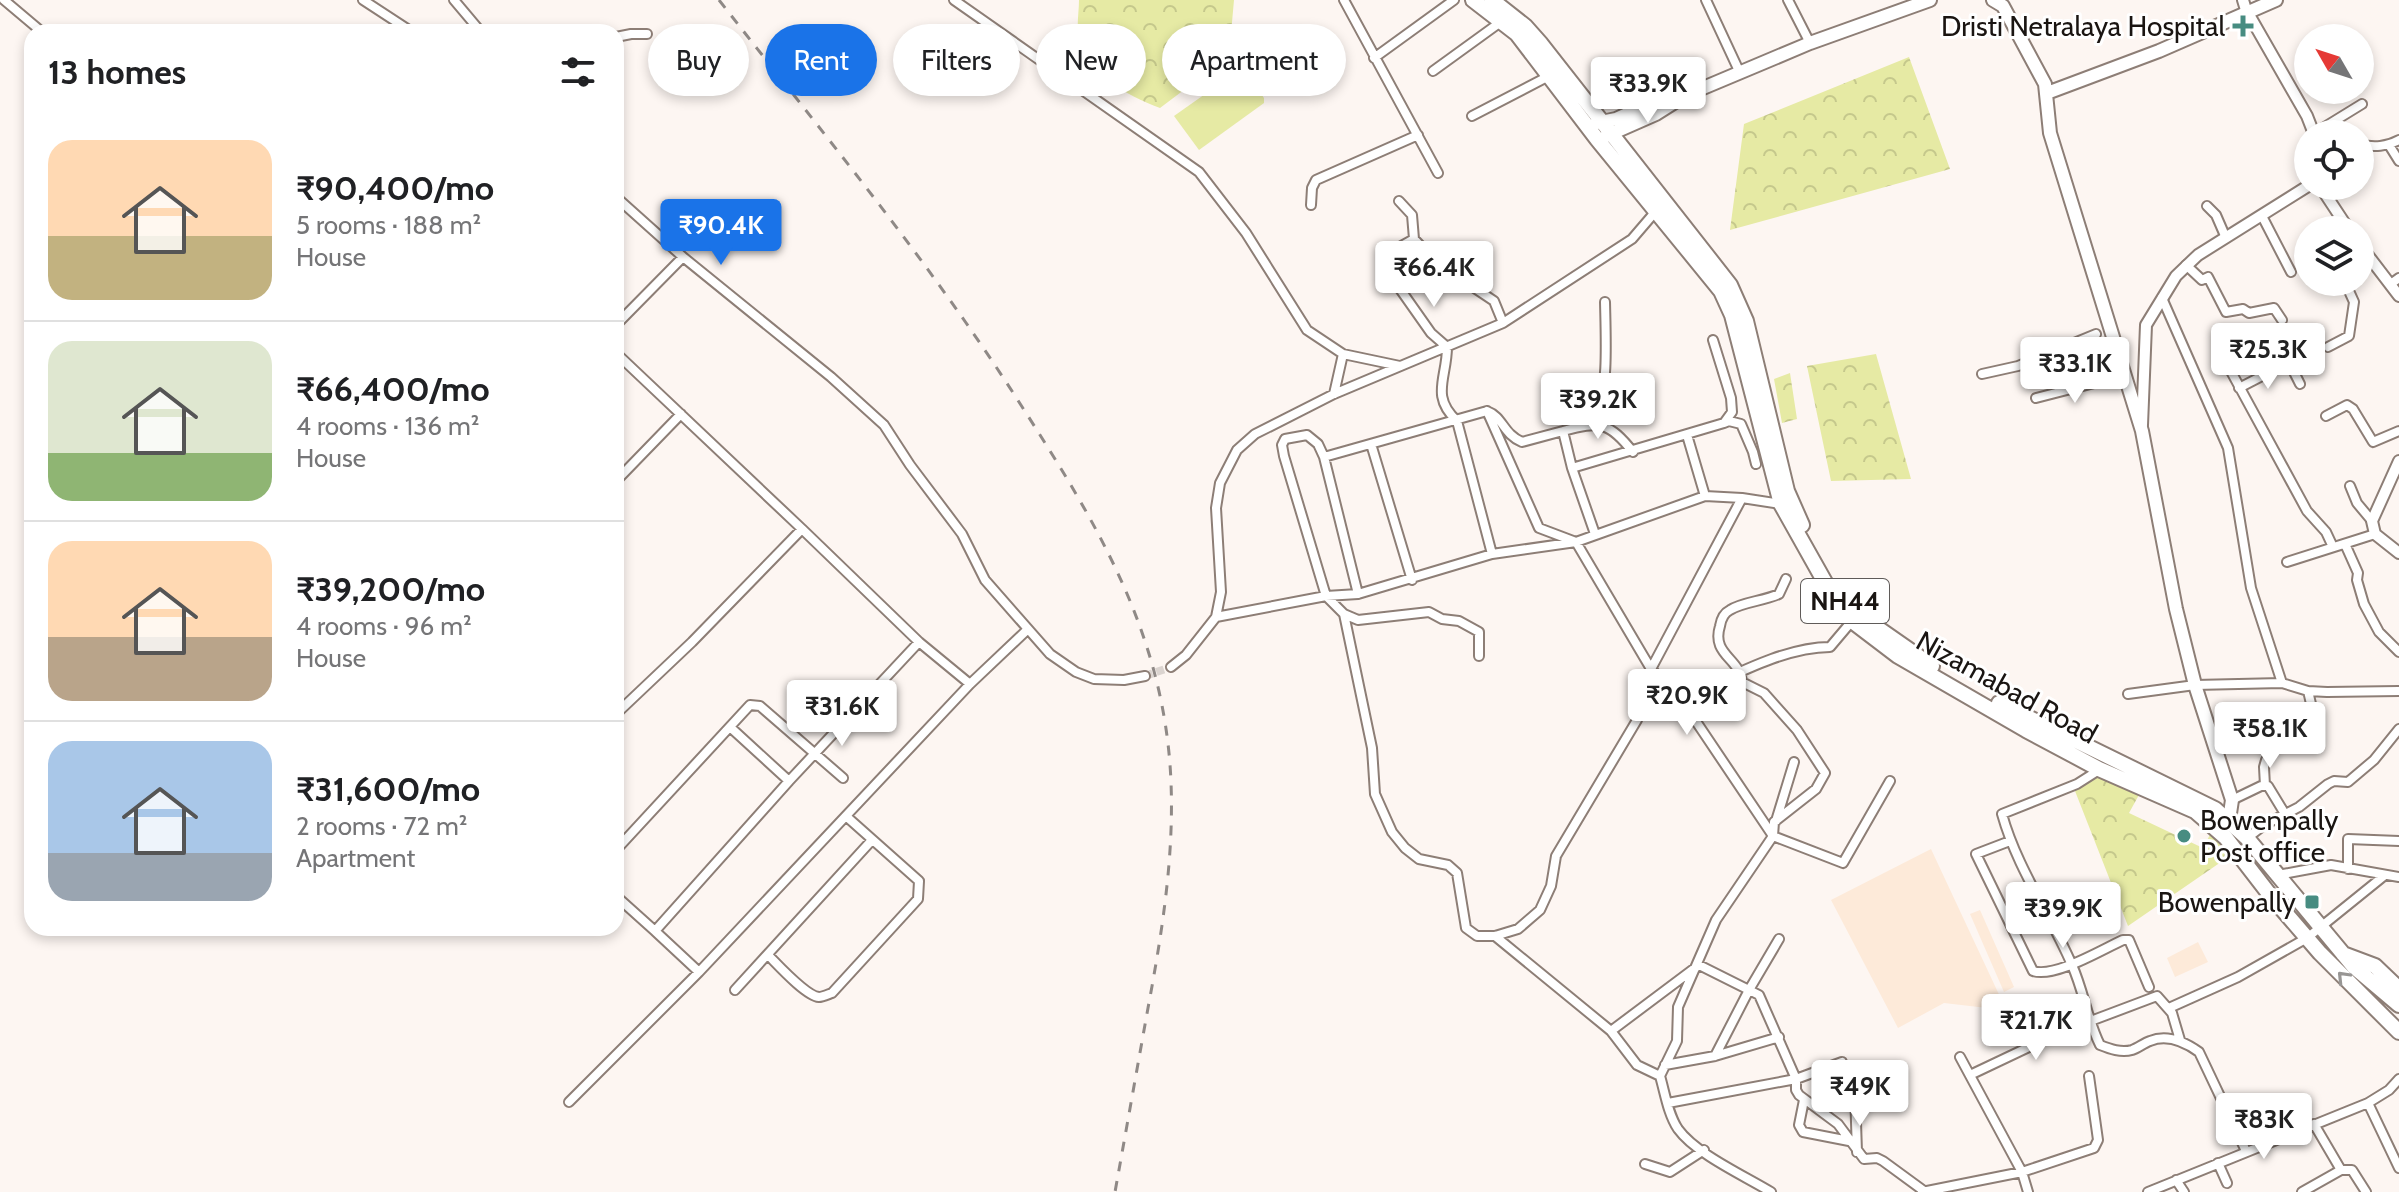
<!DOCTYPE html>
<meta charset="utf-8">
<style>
:root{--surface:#fff;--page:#f2f2f2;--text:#202124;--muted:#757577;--line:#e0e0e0;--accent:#1a73e8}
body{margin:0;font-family:Cabin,sans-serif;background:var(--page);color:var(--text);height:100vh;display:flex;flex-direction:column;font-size:30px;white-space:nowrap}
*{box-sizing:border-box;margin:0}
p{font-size:26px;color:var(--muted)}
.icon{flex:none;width:44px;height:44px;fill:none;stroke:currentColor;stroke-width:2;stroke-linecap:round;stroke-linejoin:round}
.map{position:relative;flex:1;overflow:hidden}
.drawer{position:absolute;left:24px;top:24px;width:600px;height:912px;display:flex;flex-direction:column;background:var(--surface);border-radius:24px;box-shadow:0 4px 12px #0003}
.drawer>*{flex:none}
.top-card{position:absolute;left:648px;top:24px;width:760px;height:72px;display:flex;gap:16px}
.needle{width:52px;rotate:309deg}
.buttons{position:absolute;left:2294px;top:24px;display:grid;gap:16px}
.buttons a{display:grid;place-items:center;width:80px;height:80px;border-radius:50%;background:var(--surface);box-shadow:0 4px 12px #0003;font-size:40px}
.price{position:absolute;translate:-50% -68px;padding:0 18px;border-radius:8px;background:#fff;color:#222;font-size:26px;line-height:52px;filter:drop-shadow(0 2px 4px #0008)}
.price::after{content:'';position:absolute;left:50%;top:48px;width:24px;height:18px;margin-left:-12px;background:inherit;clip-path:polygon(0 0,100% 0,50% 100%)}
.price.selected{background:var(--accent);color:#fff}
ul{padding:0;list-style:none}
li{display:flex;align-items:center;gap:24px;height:200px;padding:0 24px}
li+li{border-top:2px solid var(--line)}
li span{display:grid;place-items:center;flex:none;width:224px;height:160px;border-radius:24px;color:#555}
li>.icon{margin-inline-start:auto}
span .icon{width:96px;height:96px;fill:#fffc;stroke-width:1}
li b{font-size:34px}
h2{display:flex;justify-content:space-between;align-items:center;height:96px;padding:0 24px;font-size:34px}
.chip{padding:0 28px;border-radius:36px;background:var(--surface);box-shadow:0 4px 12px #0003;font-size:28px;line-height:72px}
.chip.selected{background:var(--accent);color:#fff}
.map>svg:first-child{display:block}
</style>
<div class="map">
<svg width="2399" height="1192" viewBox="0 0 2399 1192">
<defs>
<pattern id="park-crowns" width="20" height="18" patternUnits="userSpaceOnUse" patternTransform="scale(2)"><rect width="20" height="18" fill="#e6eaa4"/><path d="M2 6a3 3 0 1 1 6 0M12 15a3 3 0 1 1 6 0" fill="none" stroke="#c5c88c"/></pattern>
</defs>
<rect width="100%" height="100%" fill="#fdf6f2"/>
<!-- education -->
<path fill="#fdead9" d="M1931 849 2002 1001 1987 1008 1944 1003 1898 1028 1831 900Z
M1980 910 2014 987 2004 992 1970 914Z
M2198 942 2208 962 2175 977 2167 958Z"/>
<!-- park -->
<path fill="url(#park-crowns)" d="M1079 0H1234L1229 56 1160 108C1126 95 1085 73 1078 33 1077 22 1079 10 1079 0Z
M1909 57 1950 169 1730 230 1744 124Z
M1876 354 1911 479 1831 481 1807 366Z
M1790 373 1797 419 1782 423 1774 379Z
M2100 773 2140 793 2129 813 2203 848 2214 827 2237 851 2128 926 2075 791Z"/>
<!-- pitch -->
<path fill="#e6eaa4" d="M1242 68 1264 98V103L1199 150 1174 116Z"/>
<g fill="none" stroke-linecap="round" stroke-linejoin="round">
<!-- minor-tunnel -->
<path stroke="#dbd4d0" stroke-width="8" stroke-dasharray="8 4" stroke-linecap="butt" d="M1145 676 1171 667"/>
<defs>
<path id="minor" d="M4 0 42 32
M363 0 412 32
M454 0 481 32
M954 0 1199 172 1246 233 1307 330 1343 354
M1344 0 1438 173
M1706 0 1740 73
M1788 0 1810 43
M616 37 631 34H647
M1374 58 1454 0
M1433 71 1502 21
M1472 116 1549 76
M2332 134 2323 128 2362 104
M2360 145C2375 147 2386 147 2399 140
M2389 145 2399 161
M616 197 683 257
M1399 201 1412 215 1414 239
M1311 205 1312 188 1316 180 1418 135
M2207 206 2216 215 2226 238
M2262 216 2291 272
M1396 249 1414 239 1437 263 1494 301 1503 323
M2186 265 2202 280 2208 277 2226 312 2243 309 2249 313 2274 308 2282 320
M2392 283 2399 278
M1400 289 1431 333 1447 347C1447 378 1430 396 1457 421L1492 554
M2162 298 2228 448 2251 588 2282 683
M616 325 683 257 831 377 884 425 910 465 962 534 985 580 1050 654 1076 672 1094 679 1124 680 1145 676
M2328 347 2349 336 2354 302 2345 282
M616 353 802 529
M2221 353 2307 511 2326 532 2333 547
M1982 374 2018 366 2096 334
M2239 388 2289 362 2300 384
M1334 394 1343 354 1400 366
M2036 398 2106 380
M1487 411C1503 417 1503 434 1522 442L1563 431 1572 468
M2326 416 2347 405 2353 409 2373 442 2399 431
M1724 423 1729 421 1741 424 1753 452 1756 464
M1597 424C1608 381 1606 346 1605 302
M1563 431C1600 421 1609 422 1633 452
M1687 435 1705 496
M1371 444 1412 580
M1324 457 1487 411 1539 528 1576 542 1705 496 1742 498
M616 481 681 414
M2350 486 2357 503 2372 521
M1595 534 1572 468 1724 423 1732 412 1731 398 1713 340
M2345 544 2358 573 2357 580 2364 604 2379 632 2399 652
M2287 562 2375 534
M1786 579 1779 594C1764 601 1742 602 1730 610 1724 613 1721 620 1720 626 1711 655 1740 658 1742 682L1764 693 1797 730 1825 773 1816 789 1774 822 1773 836 1843 863 1890 781
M1358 594 1324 457 1318 444 1307 435 1285 439 1282 445 1284 456 1326 596 1344 614 1372 748 1375 794 1392 832 1405 848 1419 859 1448 865 1457 873 1466 928 1477 936H1495L1518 929 1540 910 1551 886 1556 856 1637 720 1651 669 1742 498 1781 504
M1344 614 1358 620 1429 612 1442 619 1459 621 1479 632V656
M1216 617 1326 596 1358 594 1492 554 1576 542 1651 669 1681 699 1773 836 1716 920 1678 1007 1677 1041 1660 1076C1665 1093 1668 1114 1678 1129 1696 1154 1745 1176 1771 1192
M1171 667 1186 655 1216 617 1221 592 1216 508 1220 483 1237 450 1255 434 1334 394 1503 323 1632 239 1656 211
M2128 694 2195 685 2282 683 2308 691 2327 692 2399 691
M1681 699C1726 680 1781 647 1830 647L1852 621
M616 714 692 642 802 529 919 642
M730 727 789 781 919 642 970 684
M2278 735 2316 725 2308 691
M2099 770 2077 784 2002 814C2017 868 2050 914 2072 965 2084 992 2087 1019 2100 1045 2110 1049 2121 1053 2132 1050 2138 1048 2144 1043 2150 1041 2167 1034 2185 1042 2199 1052L2246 1151
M2265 786 2264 767 2266 760
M2232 800 2261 786H2268L2285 814
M1776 821 1794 762
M2247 838 2264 825 2299 807 2328 784 2334 781 2348 782 2374 760 2399 729
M2010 841 1976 854 2033 971C2055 978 2101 950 2123 940H2129L2149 987
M616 850 750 705 760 706 843 778
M2348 869V839L2399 841
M2278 875 2331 865 2399 877
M616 896 655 931
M2046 914 2085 894
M1495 936 1611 1031 1637 1065 1660 1076
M768 955C778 965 806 996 819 997 822 997 829 994 832 993L918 899 919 881 847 817
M699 972 655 931 789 781
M735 990 872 840
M2169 1008 2238 977 2307 938 2385 875
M2088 1022 2157 996 2172 1013 2180 1040
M1611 1031 1699 965 1749 990 1779 939
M1960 1057 2022 1172 2028 1192
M1842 1062 1796 1079V1090L1799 1095 1838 1124 1864 1159 1877 1158 1883 1161 1924 1191
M1665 1065 1715 1056 1779 1037
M1970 1075 2088 1019
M1855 1092 1857 1152
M1804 1100 1799 1125 1803 1132 1849 1141
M569 1102 699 972 970 684 1027 630
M1668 1103 1796 1079 1759 995 1749 990 1715 1056
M2368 1103 2399 1168
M2218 1163 2227 1183
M1645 1164 1670 1172 1704 1150
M2341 1170H2352L2366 1192
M2176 1180 2184 1192
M1922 1192 2022 1172 2094 1148 2098 1140 2089 1076
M2148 1192 2368 1103 2389 1090 2399 1079
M2302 1192 2341 1170 2314 1124"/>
<path id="tertiary" d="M2243 0 2246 10
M2248 13 2307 116 2314 134
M2320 186 2349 230
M2360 245 2399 296
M2142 425 2146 325 2176 276 2198 255 2308 186
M2399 461 2372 521 2375 534 2399 553"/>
<path id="secondary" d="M1993 0 2003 6 2045 84 2050 133 2142 431 2176 609 2195 685 2232 800 2229 820
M2047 93 2159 51 2276 0
M1596 123 1616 119 1651 103 1684 96 1810 43 1930 0
M1606 136 1656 114 1675 102"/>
<path id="trunk" d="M1473 0 1517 34 1597 139 1721 291 1732 315 1781 504 1831 593 1852 621 1898 656 2026 730 2099 769 2195 811 2226 838 2270 895 2320 953 2399 1032
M1492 0 1525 26 1541 44 1730 285 1746 321 1787 491 1802 525
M1846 602 1866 620 1932 666
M1999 703 2215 809 2247 838 2354 967 2399 1005
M2343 954 2375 966 2399 989"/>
</defs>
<!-- minor casing -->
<use href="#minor" stroke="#8d7e76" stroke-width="12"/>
<!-- tertiary casing -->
<use href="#tertiary" stroke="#8d7e76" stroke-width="14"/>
<!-- secondary casing -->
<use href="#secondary" stroke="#8d7e76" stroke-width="16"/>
<!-- trunk casing -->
<use href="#trunk" stroke="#8d7e76" stroke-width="18"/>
<!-- minor -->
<use href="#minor" stroke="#fff" stroke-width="8"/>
<!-- tertiary -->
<use href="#tertiary" stroke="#fff" stroke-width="10"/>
<!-- secondary -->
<use href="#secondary" stroke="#fff" stroke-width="12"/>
<!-- trunk -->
<use href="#trunk" stroke="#fff" stroke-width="14"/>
<!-- rail -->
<path stroke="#8f8986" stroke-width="3" stroke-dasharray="10 10" stroke-linecap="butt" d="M719 0C822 132 929 261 1019 402 1096 522 1165 634 1171 782 1174 858 1162 933 1148 1008 1137 1069 1126 1131 1115 1192"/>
</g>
<!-- one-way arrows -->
<defs><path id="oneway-chevron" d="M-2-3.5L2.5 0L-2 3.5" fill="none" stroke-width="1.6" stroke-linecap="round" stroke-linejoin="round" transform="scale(2)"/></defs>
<use stroke="#989694" href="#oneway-chevron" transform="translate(2343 977) rotate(-134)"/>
<!-- markers -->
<g fill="#478c81" stroke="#fff" stroke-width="3">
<path d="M2239 14h8v8h8v8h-8v8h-8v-8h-8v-8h8z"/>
<circle cx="2184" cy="836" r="8"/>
<rect x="2304" y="894" width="16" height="16" rx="4"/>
</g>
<g text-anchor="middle" stroke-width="6" stroke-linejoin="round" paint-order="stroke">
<!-- shield labels -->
<rect fill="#fff" stroke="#5f5b59" stroke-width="2" x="1801" y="579" width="88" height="44" rx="6"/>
<g font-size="26" font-weight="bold" fill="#1a1512">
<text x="1845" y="610">NH44</text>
</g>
<!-- poi labels -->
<g font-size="28" fill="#1a1512" stroke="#fff" text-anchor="end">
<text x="2225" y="36">Dristi Netralaya Hospital</text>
<text x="2200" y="830" text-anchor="start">Bowenpally<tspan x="2200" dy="32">Post office</tspan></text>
<text x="2296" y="912">Bowenpally</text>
</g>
<!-- street labels -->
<g font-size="28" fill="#1a1512" stroke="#fff">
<text transform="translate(2007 687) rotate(29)" y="10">Nizamabad Road</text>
</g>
</g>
</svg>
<div class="buttons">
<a><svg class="needle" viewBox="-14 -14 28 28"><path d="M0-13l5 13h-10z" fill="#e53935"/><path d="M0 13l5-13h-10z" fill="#757577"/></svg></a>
<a><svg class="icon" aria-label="locate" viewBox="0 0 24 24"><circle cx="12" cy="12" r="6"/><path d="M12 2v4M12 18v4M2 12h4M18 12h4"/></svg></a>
<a><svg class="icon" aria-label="layers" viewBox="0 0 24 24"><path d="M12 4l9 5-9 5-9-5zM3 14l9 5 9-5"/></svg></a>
</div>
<b class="price" style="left:1648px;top:125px">₹33.9K</b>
<b class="price selected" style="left:721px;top:267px">₹90.4K</b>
<b class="price" style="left:1434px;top:309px">₹66.4K</b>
<b class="price" style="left:2268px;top:391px">₹25.3K</b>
<b class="price" style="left:2075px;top:405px">₹33.1K</b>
<b class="price" style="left:1598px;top:441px">₹39.2K</b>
<b class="price" style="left:1687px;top:737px">₹20.9K</b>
<b class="price" style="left:842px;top:748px">₹31.6K</b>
<b class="price" style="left:2270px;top:770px">₹58.1K</b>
<b class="price" style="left:2063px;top:950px">₹39.9K</b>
<b class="price" style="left:2036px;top:1062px">₹21.7K</b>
<b class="price" style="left:1860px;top:1128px">₹49K</b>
<b class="price" style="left:2264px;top:1161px">₹83K</b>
<div class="top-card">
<a class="chip">Buy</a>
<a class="chip selected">Rent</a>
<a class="chip">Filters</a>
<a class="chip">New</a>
<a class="chip">Apartment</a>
</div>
<section class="drawer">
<h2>13 homes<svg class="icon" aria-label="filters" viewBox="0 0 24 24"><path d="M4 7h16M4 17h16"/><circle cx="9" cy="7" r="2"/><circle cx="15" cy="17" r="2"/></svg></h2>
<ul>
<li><span style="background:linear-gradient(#ffd9b3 60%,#c2b280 0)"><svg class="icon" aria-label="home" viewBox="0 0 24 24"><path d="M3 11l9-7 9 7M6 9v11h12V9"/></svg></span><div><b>₹90,400/mo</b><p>5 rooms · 188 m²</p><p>House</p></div></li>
<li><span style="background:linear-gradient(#dfe7d0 70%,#8fb573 0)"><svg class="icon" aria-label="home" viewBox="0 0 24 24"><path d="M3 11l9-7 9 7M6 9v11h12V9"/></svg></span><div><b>₹66,400/mo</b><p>4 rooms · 136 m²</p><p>House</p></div></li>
<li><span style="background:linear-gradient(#ffd9b3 60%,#b9a48a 0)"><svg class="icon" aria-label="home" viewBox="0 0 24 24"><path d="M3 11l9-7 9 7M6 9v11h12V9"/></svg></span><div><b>₹39,200/mo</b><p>4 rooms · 96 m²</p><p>House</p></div></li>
<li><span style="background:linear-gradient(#a9c7e8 70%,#9aa5b1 0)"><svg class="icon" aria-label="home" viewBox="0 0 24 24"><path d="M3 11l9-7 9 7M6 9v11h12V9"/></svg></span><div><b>₹31,600/mo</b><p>2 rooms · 72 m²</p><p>Apartment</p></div></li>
</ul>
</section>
</div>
